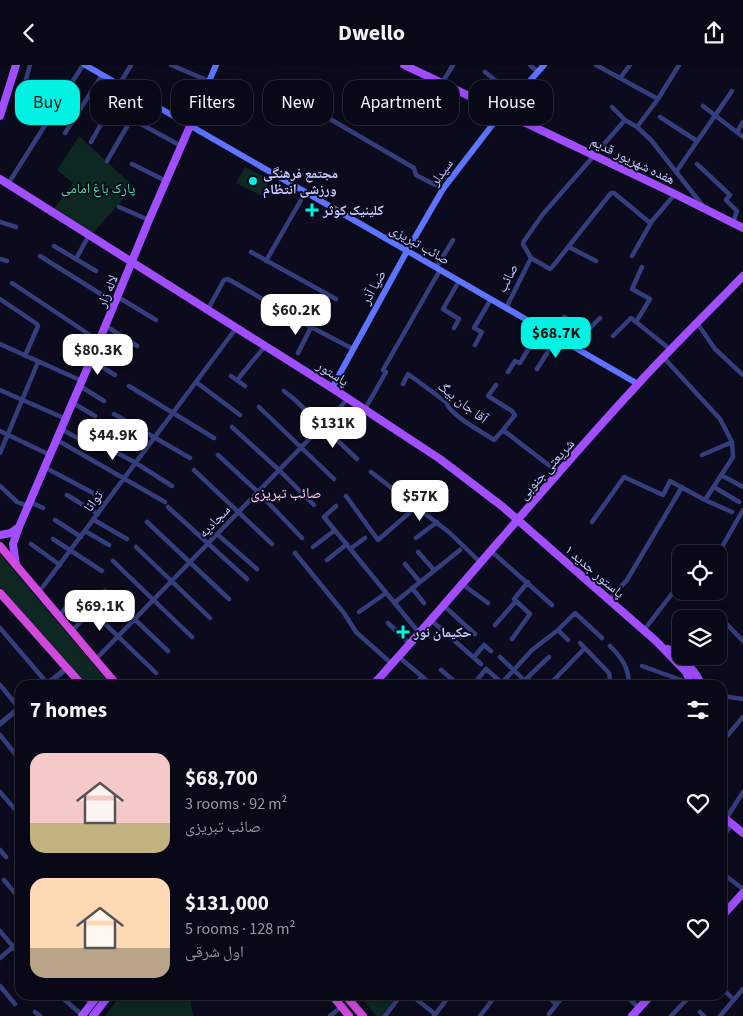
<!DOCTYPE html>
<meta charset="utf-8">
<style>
:root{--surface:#080816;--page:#11111f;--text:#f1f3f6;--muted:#989aa1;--line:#292935;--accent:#00f2e3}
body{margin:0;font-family:"Source Sans 3","Noto Naskh Arabic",sans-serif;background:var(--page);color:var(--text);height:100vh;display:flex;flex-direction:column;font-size:19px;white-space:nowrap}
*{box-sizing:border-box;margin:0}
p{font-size:16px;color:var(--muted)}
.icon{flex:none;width:28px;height:28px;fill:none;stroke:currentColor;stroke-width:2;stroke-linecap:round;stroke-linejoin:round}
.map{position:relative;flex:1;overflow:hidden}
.drawer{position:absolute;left:15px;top:615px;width:712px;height:320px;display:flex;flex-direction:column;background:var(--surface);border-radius:15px;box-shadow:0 2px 12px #0003,0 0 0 1px var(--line)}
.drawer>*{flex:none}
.guide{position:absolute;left:15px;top:15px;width:714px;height:45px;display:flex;gap:10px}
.controls{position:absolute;left:672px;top:480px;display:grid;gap:10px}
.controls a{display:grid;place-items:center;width:55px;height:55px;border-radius:10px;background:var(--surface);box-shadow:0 2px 12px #0003,0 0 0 1px var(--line);font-size:25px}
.price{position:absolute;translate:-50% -42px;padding:0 11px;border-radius:10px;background:#fff;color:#222;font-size:16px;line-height:32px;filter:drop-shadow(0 1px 2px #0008)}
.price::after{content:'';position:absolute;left:50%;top:30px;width:15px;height:11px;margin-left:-8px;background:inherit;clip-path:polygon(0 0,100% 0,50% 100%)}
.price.selected{background:var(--accent);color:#111}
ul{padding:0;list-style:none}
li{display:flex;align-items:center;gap:15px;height:125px;padding:0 15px}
li span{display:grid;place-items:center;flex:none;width:140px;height:100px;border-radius:15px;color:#555}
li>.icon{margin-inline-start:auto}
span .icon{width:60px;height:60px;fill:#fffc;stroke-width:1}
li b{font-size:21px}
h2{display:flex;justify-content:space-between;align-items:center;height:60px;padding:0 15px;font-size:21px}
.tag{padding:0 18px;border-radius:15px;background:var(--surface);box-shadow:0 2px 12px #0003,0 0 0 1px var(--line);font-size:18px;line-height:45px}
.tag.selected{background:var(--accent);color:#111}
header{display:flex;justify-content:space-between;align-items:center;height:65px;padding:0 15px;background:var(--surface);font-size:22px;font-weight:700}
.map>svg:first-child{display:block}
</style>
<header><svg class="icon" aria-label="back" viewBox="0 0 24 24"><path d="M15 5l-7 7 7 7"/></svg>Dwello<svg class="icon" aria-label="share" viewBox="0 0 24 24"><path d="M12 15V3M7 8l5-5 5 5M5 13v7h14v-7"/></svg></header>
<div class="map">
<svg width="743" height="951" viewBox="0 0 743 951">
<rect width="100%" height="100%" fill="#0b0b1d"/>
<!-- green -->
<path fill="#0e2722" d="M79 71 134 122 93 168 54 144 73 118 57 105Z
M245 102 270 115 262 131 236 118Z
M0 489 111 620H87L0 522Z
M121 930H190L193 951H105Z
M359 930H398L382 951H376Z"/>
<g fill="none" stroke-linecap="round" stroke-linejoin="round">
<!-- minor -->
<path stroke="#353e7d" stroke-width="4.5" d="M171 0 209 16
M530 0 538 7
M596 0 658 34
M485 7 516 32
M620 13 630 0
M442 18 453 0
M119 20 131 0
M23 25 30 0
M282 26 414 103 416 110 443 124
M40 39 33 52 46 59
M703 41 743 72
M612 42 625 55 637 62 651 75 703 141
M660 52 697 76
M132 54 181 81
M637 62 658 34 679 0
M737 67 743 57
M65 68 102 10
M91 77 122 21
M107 96 143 34
M132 99 166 116
M697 99 730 130 726 135 737 146 733 158
M676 107 732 26
M8 119 83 0
M119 142 149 155
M0 157 16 162
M54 181 96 206
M569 182 596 196
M251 187 336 234
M40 191 115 238
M632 191 652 156
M531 193 550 204 553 201 611 128H614L649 157 652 156 675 129
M531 193 523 179 524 176 543 149 625 55
M0 194 7 196
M76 194 89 170
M266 196 305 128
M642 202 632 224 650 234 636 257 671 285
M436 203 453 175
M12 218 99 276
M118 232 156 255
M0 234 37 259 38 261 25 291
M506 243 531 193
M208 244 224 215 228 214 311 262 353 284
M697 258 715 284 743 310
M106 261 137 281
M454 263 459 254 443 244 459 216
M553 270 564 252 587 266 600 253
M613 271 631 253 636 257
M0 279 82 316
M475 280 482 267 474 263 491 234
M298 288 311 262
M664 293 720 354 732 377 702 390
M91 295 115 310
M537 304 557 272
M383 305 440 205
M508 307 515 296 520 298 541 263
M231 311 245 321
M237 315 266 280
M196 317 240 350
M403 319 408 309 446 337C451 351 481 366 494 375L503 365 559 408
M496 320 488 331 512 346 515 350 503 365
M80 321 104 336
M129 321 214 373
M0 325 66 354
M284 326 294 334 357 394
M73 338 95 351
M259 342 334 414
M365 344 386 307
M114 349 190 393
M232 362 279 405 314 440
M61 364 83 376
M0 366 50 390
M57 375 165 437
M99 378 136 398 172 421
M0 388 38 297
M218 390 258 427 302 473
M44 402 95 429
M194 405 272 479
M371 407 450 468 481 498
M721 410 743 422
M0 421 17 437 28 441
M714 422 739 437
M67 430 98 449
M346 431 378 475 416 442
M705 435 732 447
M30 437 43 443
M336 441 324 452 420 569
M168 442 247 514
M55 455 81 472
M94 455 127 474
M147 457 229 534
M592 457 624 412 663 430 670 416 705 435 733 392 732 377
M85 466 109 480
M217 469 257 504
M416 473 437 457
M53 474 102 506
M31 479 60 500
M136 482 210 553
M313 482 335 465
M350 484 365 473
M491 486 552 540
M418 487 434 505
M295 488 344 548 356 567 392 599
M718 489 743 445
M327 495 347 479
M113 496 192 572
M405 499 420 517
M462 519 488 538
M412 523 424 538
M105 526 168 586
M39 527 237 262
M609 535 627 515 682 422
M394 538 460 485
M444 541 475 569
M359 547 386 528
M715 547 743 576
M96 550 156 608
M59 551 78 527
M432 556 481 599
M388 558 410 579
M495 560 516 536
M0 563 48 619
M558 565 568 575
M644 565 681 517
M72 566 91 545
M512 574 530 549 514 534 528 517
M580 578 609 608 611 620
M610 581C622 593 629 603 629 620
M399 592 432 620
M474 592 484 580 491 586
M500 592 524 615 527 613 535 620
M96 594 349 333
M642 601 681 615 686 620
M441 605 459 620
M527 613 549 592
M0 620 19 643
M415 620 422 612
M473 620 486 604 502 618
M500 620 532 585 558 565 575 548 602 573
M549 620 585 583
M722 631 743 634
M0 670 20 695
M722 677 743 652
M0 727 20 750
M726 754 743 727
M722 772 732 760
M0 785 6 792
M722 808 743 824
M4 815 20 834
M0 866 20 890
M0 893 20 876
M0 921 15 939
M722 923 734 935
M59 930 82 950
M82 930 91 938
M411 930 435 949
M507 930 511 933
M546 930 556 939
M625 930 639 943
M35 947 40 951
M700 947 704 951
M549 949 564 930
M330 951 341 942
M385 951 401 930
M434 951 450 930
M480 951 496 930
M671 951 691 930
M720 951 743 924"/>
<!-- tertiary -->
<path stroke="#353e7d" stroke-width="5.5" d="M46 620 67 603
M0 659 20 642"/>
<!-- secondary -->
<path stroke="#5e74ff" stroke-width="6" d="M85 0 638 319
M190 61 216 0
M332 323 407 186 443 124 503 46 544 0"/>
<!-- primary -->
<path stroke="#a04eff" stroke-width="8" d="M404 0 675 129 743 163
M0 51 16 0
M0 114 332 323 440 394 503 442 656 576 686 607 692 620
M0 470 11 468 19 462
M16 500 13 479 19 462 99 276 149 155 190 61
M668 584C682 593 696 604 701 620
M373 620C463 521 547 417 638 319 672 282 708 247 743 211
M722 751 743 768
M722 851 743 828
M82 951 98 930
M93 951 109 930
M632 951 651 930"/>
<!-- trunk -->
<path stroke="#d048dd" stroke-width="8" d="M0 481 117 620
M0 528 82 620
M332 930 349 951
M345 930 363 951"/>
</g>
<!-- markers -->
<g fill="#00f2e3" stroke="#0b0b1d" stroke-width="2">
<circle cx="253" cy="116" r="5"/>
<path d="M309.5 137.5h5v5h5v5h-5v5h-5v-5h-5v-5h5z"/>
<path d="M400.5 559.5h5v5h5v5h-5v5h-5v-5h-5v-5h5z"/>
</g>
<g text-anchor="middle" stroke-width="4" stroke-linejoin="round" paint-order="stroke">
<!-- street labels -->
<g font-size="14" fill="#c7caff" stroke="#0b0b1d">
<text transform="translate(633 95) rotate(26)" y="5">هفده شهریور قدیم</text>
<text transform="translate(441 107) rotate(-54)" y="5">سیدلر</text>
<text transform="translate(420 179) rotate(30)" y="5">صائب تبریزی</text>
<text transform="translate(507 213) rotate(-63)" y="5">صائب</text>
<text transform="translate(373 222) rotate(-61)" y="5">ضیا آذر</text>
<text transform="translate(107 226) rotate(-67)" y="5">لاله زار</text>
<text transform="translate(333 308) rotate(33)" y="5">پاستور</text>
<text transform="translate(463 337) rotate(38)" y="5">آقا جان بیگ</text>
<text transform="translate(546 404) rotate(-48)" y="5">شریعتی جنوبی</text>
<text transform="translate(93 436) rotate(-53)" y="5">توانا</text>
<text transform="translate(214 456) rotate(-46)" y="5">سجادیه</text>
<text transform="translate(595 506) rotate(41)" y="5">پاستور جدید ۱</text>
</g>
<!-- poi labels -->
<g font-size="14" font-weight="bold" fill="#c7caff" stroke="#0b0b1d" text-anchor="start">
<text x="263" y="113">مجتمع فرهنگی<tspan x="263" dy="16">ورزشی انتظام</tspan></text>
<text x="323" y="150">کلینیک کوثر</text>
<text x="414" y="572">حکیمان نور</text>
</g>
<!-- park labels -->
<g font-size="14" fill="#51e1a6" stroke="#0b0b1d">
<text x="98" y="128">پارک باغ امامی</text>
</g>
<!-- neighbourhood labels -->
<g font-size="15" fill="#ffc9f4" stroke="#0b0b1d">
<text x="286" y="433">صائب تبریزی</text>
</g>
</g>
</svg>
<div class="controls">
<a><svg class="icon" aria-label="locate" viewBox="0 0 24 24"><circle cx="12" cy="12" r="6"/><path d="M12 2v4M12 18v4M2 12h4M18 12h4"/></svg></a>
<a><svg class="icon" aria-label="layers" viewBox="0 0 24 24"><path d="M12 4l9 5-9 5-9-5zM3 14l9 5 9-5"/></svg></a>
</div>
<b class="price" style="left:296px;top:271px">$60.2K</b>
<b class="price selected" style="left:556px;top:294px">$68.7K</b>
<b class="price" style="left:98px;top:311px">$80.3K</b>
<b class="price" style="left:333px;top:384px">$131K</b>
<b class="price" style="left:113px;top:396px">$44.9K</b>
<b class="price" style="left:420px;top:457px">$57K</b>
<b class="price" style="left:100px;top:567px">$69.1K</b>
<div class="guide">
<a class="tag selected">Buy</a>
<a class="tag">Rent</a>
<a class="tag">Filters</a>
<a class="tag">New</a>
<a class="tag">Apartment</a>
<a class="tag">House</a>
</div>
<section class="drawer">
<h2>7 homes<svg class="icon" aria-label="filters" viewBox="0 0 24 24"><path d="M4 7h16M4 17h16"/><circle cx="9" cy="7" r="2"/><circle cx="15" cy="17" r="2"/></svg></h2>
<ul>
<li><span style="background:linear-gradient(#f6c9c9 70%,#c2b280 0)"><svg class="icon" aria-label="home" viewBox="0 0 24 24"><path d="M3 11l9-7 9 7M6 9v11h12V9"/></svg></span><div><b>$68,700</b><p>3 rooms · 92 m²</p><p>صائب تبریزی</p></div><svg class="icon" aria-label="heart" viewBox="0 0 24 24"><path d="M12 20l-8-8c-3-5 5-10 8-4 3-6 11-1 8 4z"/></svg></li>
<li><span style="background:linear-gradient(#ffd9b3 70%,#b9a48a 0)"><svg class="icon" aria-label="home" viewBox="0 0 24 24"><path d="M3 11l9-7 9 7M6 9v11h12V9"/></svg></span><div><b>$131,000</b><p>5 rooms · 128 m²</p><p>اول شرقی</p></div><svg class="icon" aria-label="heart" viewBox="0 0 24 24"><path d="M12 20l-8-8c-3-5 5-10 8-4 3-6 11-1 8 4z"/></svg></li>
</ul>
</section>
</div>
